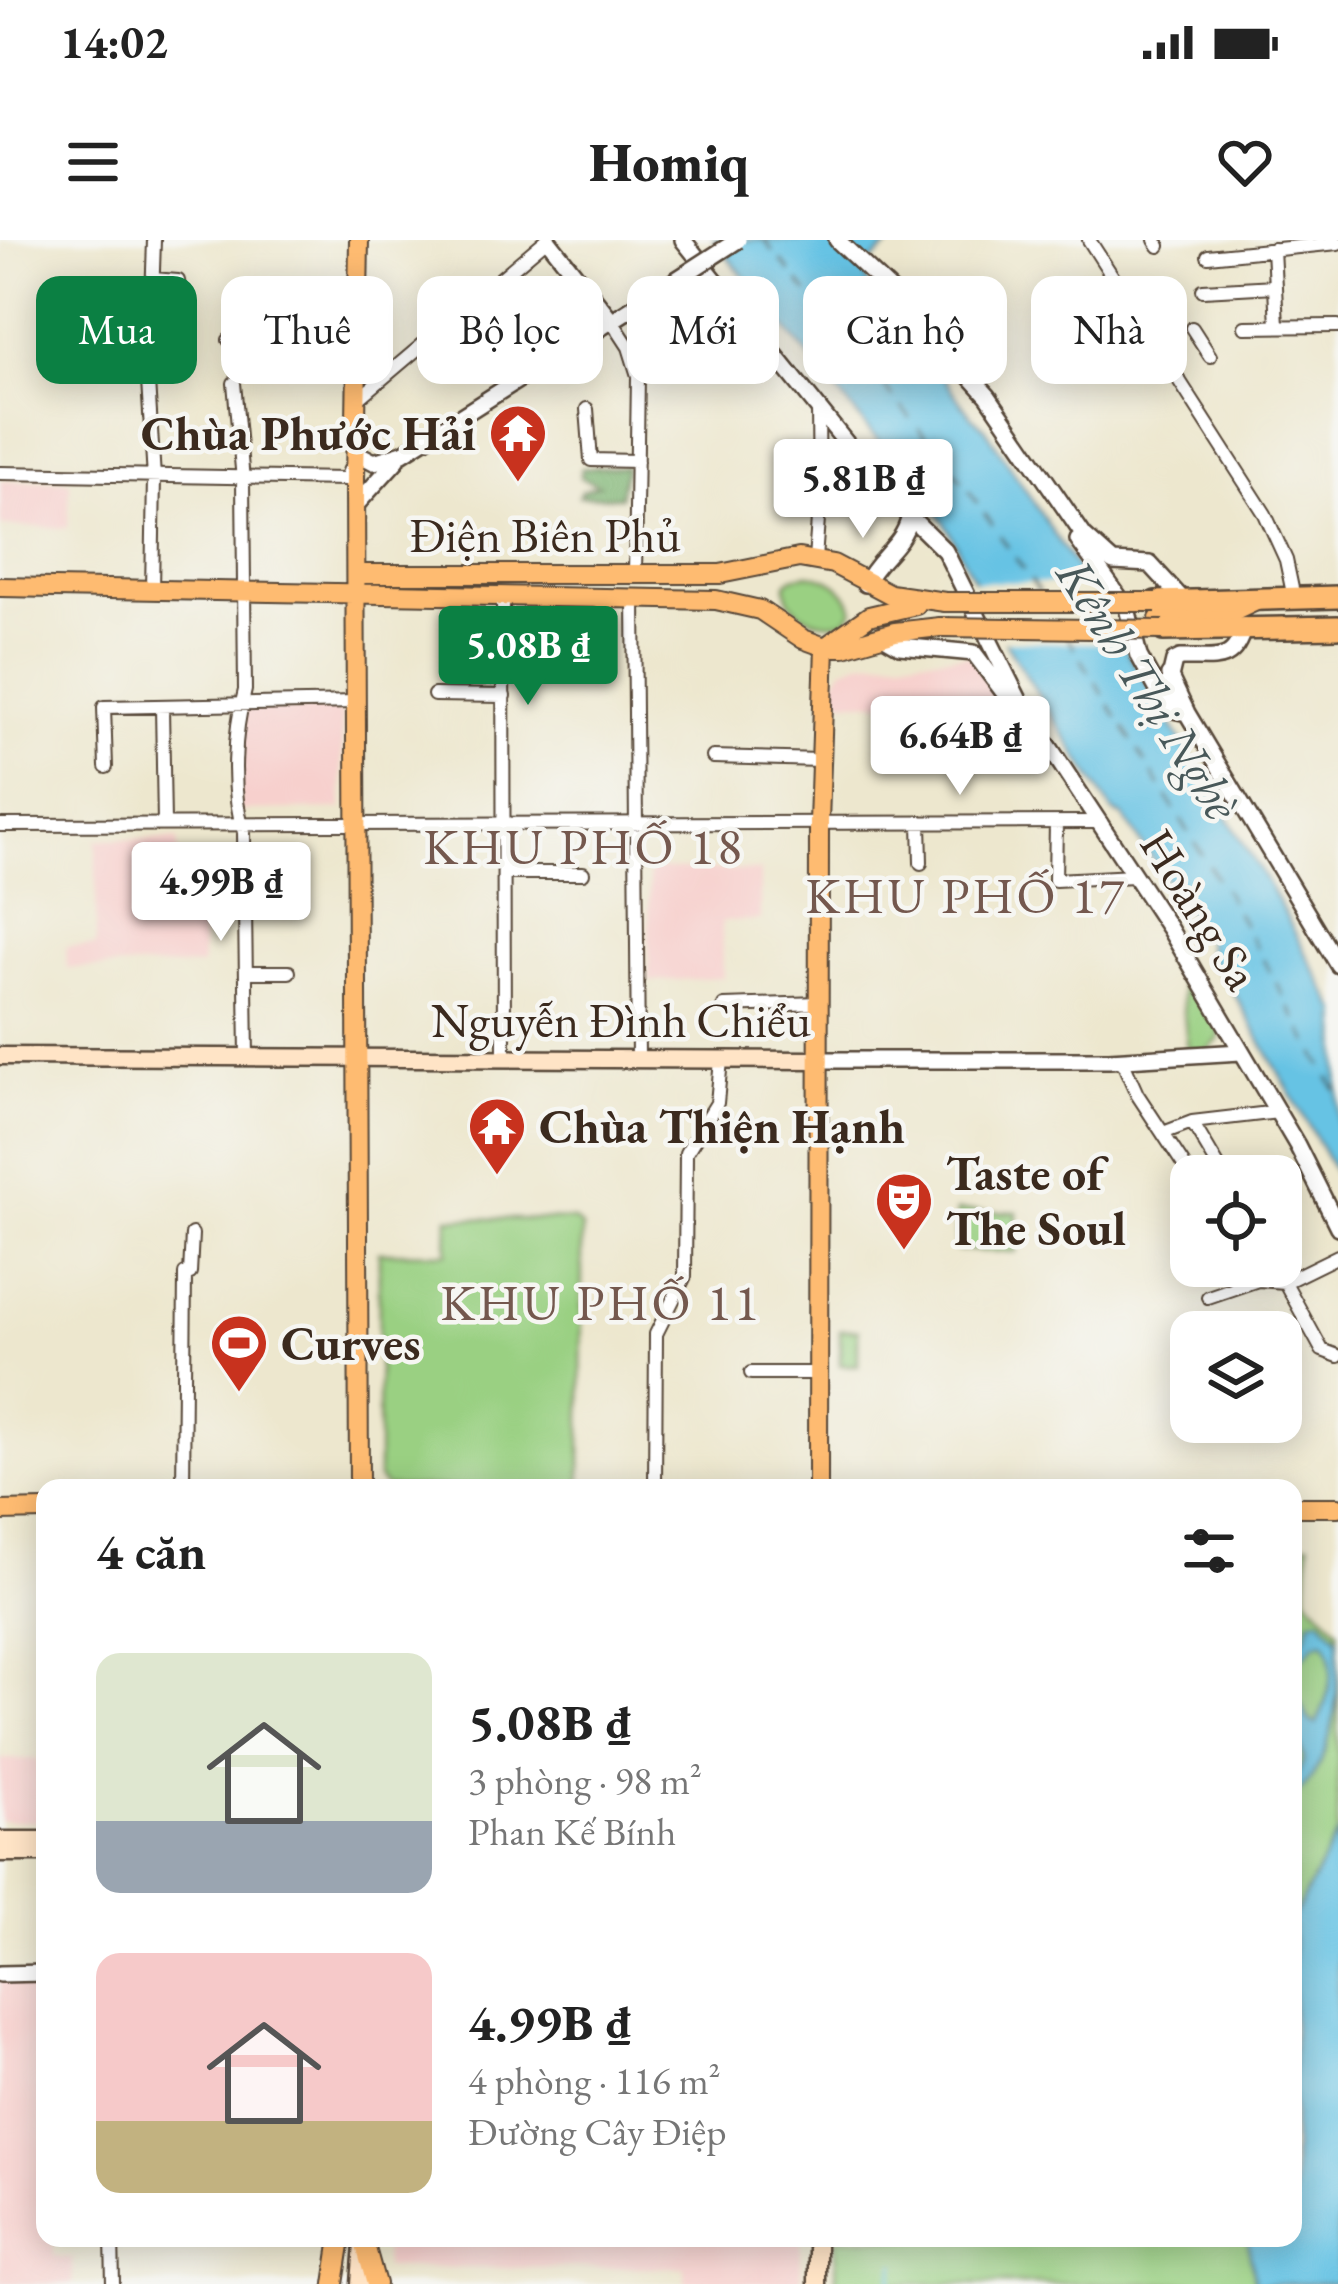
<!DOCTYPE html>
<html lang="vi">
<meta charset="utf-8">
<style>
:root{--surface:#fff;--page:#f6f6f6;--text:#222;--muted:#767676;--accent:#0b8043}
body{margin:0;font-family:"EB Garamond",serif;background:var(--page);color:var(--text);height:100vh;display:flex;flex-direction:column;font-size:45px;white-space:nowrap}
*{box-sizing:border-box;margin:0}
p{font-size:39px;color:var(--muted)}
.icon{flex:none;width:66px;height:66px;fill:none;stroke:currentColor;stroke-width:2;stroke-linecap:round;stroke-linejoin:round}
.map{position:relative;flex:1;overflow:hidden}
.side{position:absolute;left:36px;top:1239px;width:1266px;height:768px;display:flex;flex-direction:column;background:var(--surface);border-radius:24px;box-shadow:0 6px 30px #0003}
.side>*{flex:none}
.top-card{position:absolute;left:36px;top:36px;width:1266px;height:108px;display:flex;gap:24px}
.fabs{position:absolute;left:1170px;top:915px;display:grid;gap:24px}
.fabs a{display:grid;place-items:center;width:132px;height:132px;border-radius:24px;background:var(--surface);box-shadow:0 6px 30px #0003;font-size:60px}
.price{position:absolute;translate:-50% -102px;padding:0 27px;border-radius:12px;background:#fff;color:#222;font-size:39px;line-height:78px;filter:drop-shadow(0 3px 6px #0008)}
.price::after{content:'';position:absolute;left:50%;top:72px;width:36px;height:27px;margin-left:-18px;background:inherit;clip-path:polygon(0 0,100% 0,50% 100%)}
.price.current{background:var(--accent);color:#fff}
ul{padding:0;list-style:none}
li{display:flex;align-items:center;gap:36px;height:300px;padding:0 60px}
li span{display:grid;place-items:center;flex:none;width:336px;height:240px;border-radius:24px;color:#555}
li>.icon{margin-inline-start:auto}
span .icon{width:144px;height:144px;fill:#fffc;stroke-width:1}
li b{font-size:51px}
h2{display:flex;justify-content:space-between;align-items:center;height:144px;padding:0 60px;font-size:51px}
.pill{padding:0 42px;border-radius:24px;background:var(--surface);box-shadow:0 6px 30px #0003;font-size:42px;line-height:108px}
.pill.current{background:var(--accent);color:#fff}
.status{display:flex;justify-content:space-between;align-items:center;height:84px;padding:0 60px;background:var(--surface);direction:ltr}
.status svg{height:33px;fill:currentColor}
header{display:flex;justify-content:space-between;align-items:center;height:156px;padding:0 60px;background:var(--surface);font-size:54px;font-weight:800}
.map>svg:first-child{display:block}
</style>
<div class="status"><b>14:02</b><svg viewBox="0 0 49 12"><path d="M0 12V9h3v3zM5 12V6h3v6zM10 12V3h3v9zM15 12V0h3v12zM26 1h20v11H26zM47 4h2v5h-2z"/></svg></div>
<header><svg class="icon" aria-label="menu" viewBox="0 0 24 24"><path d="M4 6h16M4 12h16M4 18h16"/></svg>Homiq<svg class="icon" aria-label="heart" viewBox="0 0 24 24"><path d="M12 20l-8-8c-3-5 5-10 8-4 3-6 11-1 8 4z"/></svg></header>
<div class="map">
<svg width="1338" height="2044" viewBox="0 0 1338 2044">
<rect width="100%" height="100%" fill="#f6f6f2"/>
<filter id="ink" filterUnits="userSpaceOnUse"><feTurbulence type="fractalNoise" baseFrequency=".00833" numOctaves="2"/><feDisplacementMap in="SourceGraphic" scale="24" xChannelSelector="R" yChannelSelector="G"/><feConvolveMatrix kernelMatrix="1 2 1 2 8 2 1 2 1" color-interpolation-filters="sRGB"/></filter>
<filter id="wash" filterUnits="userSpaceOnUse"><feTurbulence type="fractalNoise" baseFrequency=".004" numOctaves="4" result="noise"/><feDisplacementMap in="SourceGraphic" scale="48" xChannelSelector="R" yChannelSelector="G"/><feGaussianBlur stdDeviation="2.7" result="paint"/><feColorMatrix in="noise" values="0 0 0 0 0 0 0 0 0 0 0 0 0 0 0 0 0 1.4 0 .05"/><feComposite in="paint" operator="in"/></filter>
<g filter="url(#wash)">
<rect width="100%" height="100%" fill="#ede7ce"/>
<!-- built -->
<path fill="#f7d0cd" d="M0 241H70L68 288 0 286Z
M556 378 577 379 576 438 555 437Z
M971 415 1010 476 1003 487 889 484V463L835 460V441L844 428 863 421Z
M247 468 336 469 342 476V569L240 571V474Z
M178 599V648H202V726L67 728 66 706H96V600Z
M649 629 760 631V680L722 681 723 738 649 741Z
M0 1519H39L40 1581H0Z
M0 1738H45V1998H53L54 2016 72 2018 73 2044H0Z
M384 1998H801V2044H685V2027L384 2028Z"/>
<!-- green -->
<path fill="#9ad082" stroke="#6a7d50" stroke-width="3" d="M809 334C830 338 848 348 853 370L846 380C821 389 785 373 786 344L793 337Z
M1177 713 1220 789 1219 799 1206 811 1188 810Z
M957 971 1017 972 1016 1012 956 1010Z
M448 978 574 980 582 987 581 1248 386 1247 378 1239 379 1012 447 1013Z
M840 1090H858V1125H840Z
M1309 1303 1307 1356 1338 1389V1593L1293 1677V1304Z
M836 1998H1247L1255 2044H836Z"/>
<!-- forest -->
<path fill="#7bb270" stroke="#5b6e47" stroke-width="3" d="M626 226 620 257 579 256 581 251 598 245 580 237 582 228Z"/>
<!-- water -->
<path fill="#66c3e4" stroke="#507681" stroke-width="3" d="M714 0H896L871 22 866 38 872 55 936 128 971 176 985 188 1075 326 1274 654 1338 772V938L1238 760 1209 717 1207 700 1123 576 1113 572 1008 407 945 283Z
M1320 1378 1338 1398C1338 1451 1338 1521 1293 1557V1541L1304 1520 1293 1475V1450L1309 1480 1316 1484C1328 1463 1338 1422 1324 1401L1315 1404 1293 1428C1293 1412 1307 1401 1310 1381Z
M1338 1593V2044H1255L1247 1998H1293V1677Z"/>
<!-- pier -->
<path fill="#ede7ce" d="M967 341 1092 344 1126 404 998 401Z"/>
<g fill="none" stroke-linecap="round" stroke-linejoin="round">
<!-- stream -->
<path stroke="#66c3e4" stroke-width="3" d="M891 2044 896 2024"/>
<!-- ferry -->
<path stroke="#485859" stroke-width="3" stroke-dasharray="15 12" stroke-linecap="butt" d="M764 0 962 241 1039 352
M1067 396 1226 653 1338 854"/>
</g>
</g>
<g filter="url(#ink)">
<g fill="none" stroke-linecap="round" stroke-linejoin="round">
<defs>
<path id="minor" d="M1089 0 1265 274 1286 320 1294 358
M1155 0 1159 6
M1273 9 1277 85
M1208 16 1338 3
M153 39 178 41 186 89
M1203 50 1275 46
M152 60 154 0
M612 81 629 107 638 136 635 336
M1245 87 1338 86
M1192 88 1210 116
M229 100 359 58
M147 125 154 238 152 350
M234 143 243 240 245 450C234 492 230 550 244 592L247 818
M356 161 546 0
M587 169 591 220 637 221
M0 233 346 239 350 229
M815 319 819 266 818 167
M503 355 504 819
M634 358 638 819
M434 455 504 456
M162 467 164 583
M713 517 820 520
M106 527 104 467 357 462
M920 582 921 623
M1056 583 1055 640 1134 636
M0 585 1101 582
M505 633H583
M246 732H289
M724 766 820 763
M1121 818 1137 854 1191 936
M1192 882 1224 936
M1163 893 1192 882 1278 872
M1276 1026 1322 1110 1338 1116
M1208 1057 1258 1040 1285 1042 1338 1016
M751 1133H819
M183 1248 185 1034 190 1033 192 994
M655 1248 656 1094 685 1036 686 913 717 863 721 820
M112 1998 113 2044"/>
<path id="tertiary" d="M548 0 612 81
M683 0 888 255 945 311 1021 464 1169 688 1297 905 1338 987
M837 0 902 61 988 156 1084 296 1113 322 1150 324 1185 362
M355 212 374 222 403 213 676 40
M356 265 397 220
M1078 300 1127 368 1139 416 1156 447 1173 470 1187 473
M865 344C877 318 902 307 909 279
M881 395 900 406 974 413 1005 454 1019 463
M1169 435 1187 473 1338 725
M1168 446 1174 421 1180 418C1216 417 1234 426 1244 386
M820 820H1109L1241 812
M0 1734 45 1733"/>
<path id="secondary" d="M0 816 820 820
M0 1600H45
M0 1613H45
M360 2044 363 2003
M817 2044V1998"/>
<path id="primary" d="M359 0 355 240 359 1248
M358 334H720L799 318 833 324 890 354 945 362
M0 347 716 360 760 370 803 399 825 407H844L895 392 940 387
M1159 379 1222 377 1258 360
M825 407 869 376 916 365
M818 1248 819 582 825 407
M1293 1267H1338
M0 1271 45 1270
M363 1998 376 2044
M334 2044 341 1998"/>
<path id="trunk" d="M1156 362 1338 357
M1163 390 1338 387"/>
</defs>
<!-- minor casing -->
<use href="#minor" stroke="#564638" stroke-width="16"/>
<!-- tertiary casing -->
<use href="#tertiary" stroke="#564638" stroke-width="20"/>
<!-- secondary casing -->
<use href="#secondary" stroke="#564638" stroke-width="21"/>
<!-- primary casing -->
<use href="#primary" stroke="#564638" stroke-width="22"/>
<!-- trunk casing -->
<use href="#trunk" stroke="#564638" stroke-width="26"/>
<!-- minor -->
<use href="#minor" stroke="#fff" stroke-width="12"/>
<!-- tertiary -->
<use href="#tertiary" stroke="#fff" stroke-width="15"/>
<!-- secondary -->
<use href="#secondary" stroke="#ffe4c6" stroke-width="16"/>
<!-- primary -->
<use href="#primary" stroke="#febb71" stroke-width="18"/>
<!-- trunk -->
<use href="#trunk" stroke="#febb71" stroke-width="21"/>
<defs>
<path id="tertiary-bridge" d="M676 40 738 0"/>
<path id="primary-bridge" d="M945 362H1156
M940 387 1163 390"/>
</defs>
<!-- tertiary-bridge casing -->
<use href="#tertiary-bridge" stroke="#564638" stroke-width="20" stroke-linecap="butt"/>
<!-- primary-bridge casing -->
<use href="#primary-bridge" stroke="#564638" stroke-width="22" stroke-linecap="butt"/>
<!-- tertiary-bridge -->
<use href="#tertiary-bridge" stroke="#fff" stroke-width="15"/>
<!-- primary-bridge -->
<use href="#primary-bridge" stroke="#febb71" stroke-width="18"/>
</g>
</g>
<!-- icons -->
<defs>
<symbol id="temple-pin" viewBox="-11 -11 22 30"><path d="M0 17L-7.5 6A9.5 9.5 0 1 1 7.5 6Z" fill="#c8321e" stroke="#f6f6f2"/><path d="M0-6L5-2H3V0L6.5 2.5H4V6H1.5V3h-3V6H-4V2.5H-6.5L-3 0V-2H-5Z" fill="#fff"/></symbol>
<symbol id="theatre-pin" viewBox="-11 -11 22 30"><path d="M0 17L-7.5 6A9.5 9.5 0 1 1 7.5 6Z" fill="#c8321e" stroke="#f6f6f2"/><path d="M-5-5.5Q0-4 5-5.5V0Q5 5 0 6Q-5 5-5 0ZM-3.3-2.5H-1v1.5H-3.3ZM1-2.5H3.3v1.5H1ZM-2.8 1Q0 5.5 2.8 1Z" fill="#fff"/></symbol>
<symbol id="stadium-pin" viewBox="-11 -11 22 30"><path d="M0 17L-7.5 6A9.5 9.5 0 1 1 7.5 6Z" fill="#c8321e" stroke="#f6f6f2"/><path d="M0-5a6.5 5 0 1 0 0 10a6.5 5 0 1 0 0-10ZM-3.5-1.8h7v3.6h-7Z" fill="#fff"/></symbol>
</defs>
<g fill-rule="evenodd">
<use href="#temple-pin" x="485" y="160" width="66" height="90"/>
<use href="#temple-pin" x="464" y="853" width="66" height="90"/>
<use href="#theatre-pin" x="871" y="928" width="66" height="90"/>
<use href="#stadium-pin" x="206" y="1070" width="66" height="90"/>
</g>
<g text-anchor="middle" stroke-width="9" stroke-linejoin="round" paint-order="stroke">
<!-- poi labels -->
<g font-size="48" font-weight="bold" fill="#3b2a1e" stroke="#f6f6f2" text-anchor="start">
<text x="476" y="210" text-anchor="end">Chùa Phước Hải</text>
<text x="539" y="903">Chùa Thiện Hạnh</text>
<text x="946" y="950">Taste of<tspan x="946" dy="55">The Soul</tspan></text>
<text x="281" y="1120">Curves</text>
</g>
<!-- street labels -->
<g font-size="48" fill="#3b2a1e" stroke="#f6f6f2">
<text x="545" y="312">Ðiện Biên Phủ</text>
<text transform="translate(1200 669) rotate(58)" y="17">Hoàng Sa</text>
<text x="621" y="797">Nguyễn Đình Chiểu</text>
</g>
<!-- water labels -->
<g font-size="51" font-style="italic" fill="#485859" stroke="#f6f6f2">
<text transform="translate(1149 449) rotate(58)" y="18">Kênh Thị Nghè</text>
</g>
<!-- neighbourhood labels -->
<g font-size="51" letter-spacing="3" fill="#74584e" stroke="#f6f6f2">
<text x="584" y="624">KHU PHỐ 18</text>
<text x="966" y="673">KHU PHỐ 17</text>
<text x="601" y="1080">KHU PHỐ 11</text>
</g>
</g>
</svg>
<div class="fabs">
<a><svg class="icon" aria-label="locate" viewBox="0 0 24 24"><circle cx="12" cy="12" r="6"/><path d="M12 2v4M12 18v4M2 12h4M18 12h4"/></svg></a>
<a><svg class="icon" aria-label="layers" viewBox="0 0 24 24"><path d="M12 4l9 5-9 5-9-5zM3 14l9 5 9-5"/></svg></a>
</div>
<b class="price" style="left:863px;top:301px">5.81B ₫</b>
<b class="price current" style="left:528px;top:468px">5.08B ₫</b>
<b class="price" style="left:960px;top:558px">6.64B ₫</b>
<b class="price" style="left:221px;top:704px">4.99B ₫</b>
<div class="top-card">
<a class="pill current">Mua</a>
<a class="pill">Thuê</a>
<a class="pill">Bộ lọc</a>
<a class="pill">Mới</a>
<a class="pill">Căn hộ</a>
<a class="pill">Nhà</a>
</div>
<section class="side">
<h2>4 căn<svg class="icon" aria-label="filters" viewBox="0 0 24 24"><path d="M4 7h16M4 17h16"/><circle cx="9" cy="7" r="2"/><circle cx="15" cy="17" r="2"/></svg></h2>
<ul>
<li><span style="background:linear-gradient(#dfe7d0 70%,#9aa5b1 0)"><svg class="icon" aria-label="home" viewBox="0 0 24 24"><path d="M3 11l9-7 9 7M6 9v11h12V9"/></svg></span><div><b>5.08B ₫</b><p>3 phòng · 98 m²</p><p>Phan Kế Bính</p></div></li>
<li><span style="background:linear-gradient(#f6c9c9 70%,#c2b280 0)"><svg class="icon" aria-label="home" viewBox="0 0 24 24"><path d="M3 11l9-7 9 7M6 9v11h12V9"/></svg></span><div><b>4.99B ₫</b><p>4 phòng · 116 m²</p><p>Đường Cây Điệp</p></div></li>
</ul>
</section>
</div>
